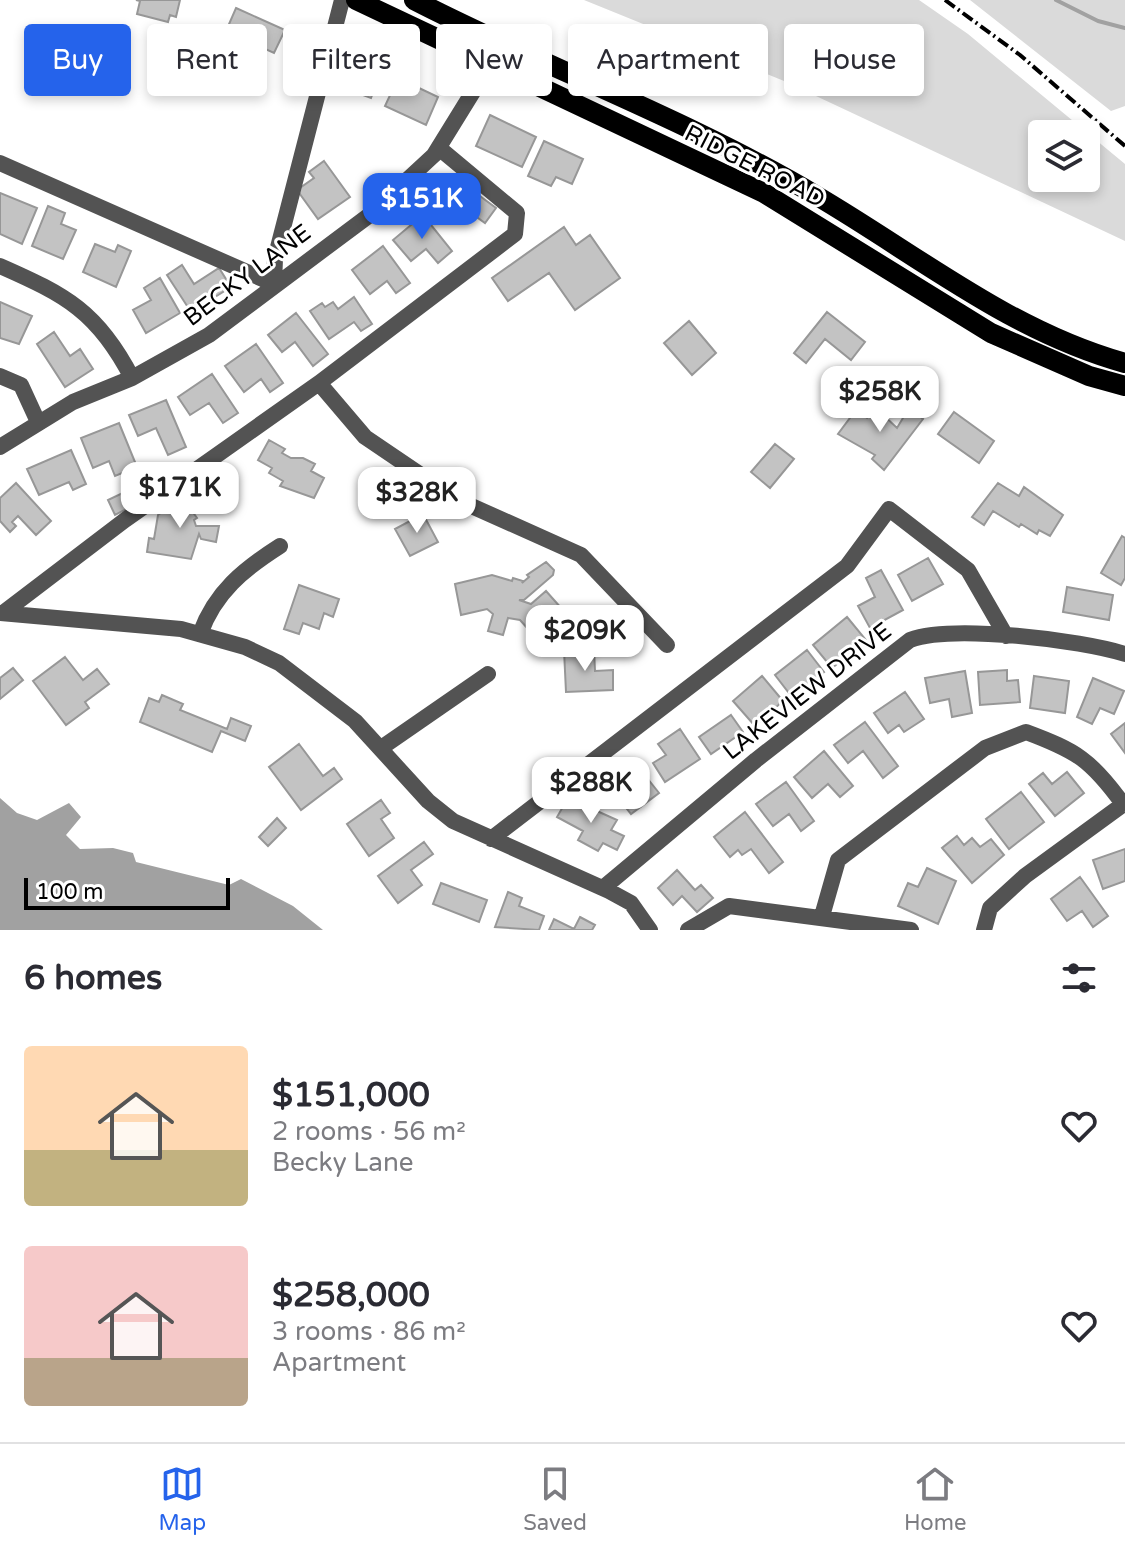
<!DOCTYPE html>
<meta charset="utf-8">
<style>
:root{--surface:#fff;--page:#f7f7f7;--text:#2b2b33;--muted:#7c7c81;--line:#e1e1e2;--accent:#2563eb}
body{margin:0;font-family:"Varela Round",sans-serif;background:var(--page);color:var(--text);height:100vh;display:flex;flex-direction:column;font-size:30px;white-space:nowrap}
*{box-sizing:border-box;margin:0}
p{font-size:26px;color:var(--muted)}
.icon{flex:none;width:44px;height:44px;fill:none;stroke:currentColor;stroke-width:2;stroke-linecap:round;stroke-linejoin:round}
.map{position:relative;height:930px;overflow:hidden}
.sheet{display:flex;flex-direction:column;background:var(--surface);flex:1}
.sheet>*{flex:none}
.hud{position:absolute;left:24px;top:24px;width:1078px;height:72px;display:flex;gap:16px}
.fabs{position:absolute;left:1028px;top:120px;display:grid;gap:16px}
.fabs a{display:grid;place-items:center;width:72px;height:72px;border-radius:8px;background:var(--surface);box-shadow:0 4px 12px #0003;font-size:40px}
.scale{position:absolute;left:24px;bottom:20px;width:206px;box-sizing:border-box;padding-left:8px;border:4px solid #000;border-top:0;font-size:22px;line-height:28px;white-space:nowrap;color:#000;-webkit-text-stroke:6px #fff;paint-order:stroke}
.price{position:absolute;translate:-50% -68px;padding:0 18px;border-radius:16px;background:#fff;color:#222;font-size:26px;line-height:52px;filter:drop-shadow(0 2px 4px #0008)}
.price::after{content:'';position:absolute;left:50%;top:48px;width:24px;height:18px;margin-left:-12px;background:inherit;clip-path:polygon(0 0,100% 0,50% 100%)}
.price.selected{background:var(--accent);color:#fff}
ul{padding:0;list-style:none}
li{display:flex;align-items:center;gap:24px;height:200px;padding:0 24px}
li span{display:grid;place-items:center;flex:none;width:224px;height:160px;border-radius:8px;color:#555}
li>.icon{margin-inline-start:auto}
span .icon{width:96px;height:96px;fill:#fffc;stroke-width:1}
li b{font-size:34px}
h2{display:flex;justify-content:space-between;align-items:center;height:96px;padding:0 24px;font-size:34px}
.chip{padding:0 28px;border-radius:8px;background:var(--surface);box-shadow:0 4px 12px #0003;font-size:28px;line-height:72px}
.chip.selected{background:var(--accent);color:#fff}
.tab-bar{display:flex;justify-content:space-around;align-items:center;height:112px;border-top:2px solid var(--line);background:var(--surface);font-size:22px;color:var(--muted)}
.tab-bar a{display:grid;justify-items:center;gap:4px}
.tab-bar .selected{color:var(--accent)}
.map>svg:first-child{display:block}
</style>
<div class="map">
<svg width="1125" height="930" viewBox="0 0 1125 930">
<rect width="100%" height="100%" fill="#fff"/>
<!-- green -->
<path fill="#dadada" fill-rule="evenodd" d="M584 0H919L968 34 1125 164V241L784 81ZM1086 134V178H1042V134Z
M970 0H1125V106L1111 111Z"/>
<!-- water -->
<path fill="#a1a1a1" d="M0 798 17 813 37 820 69 803 81 817 66 835 80 849 113 848 133 853 136 862 229 885 241 879 293 906 323 930H0Z"/>
<g fill="none" stroke-linecap="round" stroke-linejoin="round">
<!-- stream -->
<path stroke="#a1a1a1" stroke-width="4" d="M1056 0 1098 21 1125 28"/>
</g>
<!-- building -->
<path fill="#c3c3c3" stroke="#979797" stroke-width="2" d="M136 0H180L176 17 170 15 168 22 137 14 140 1Z
M236 8 285 30 274 53 226 31Z
M361 41 377 47 369 69 380 73 371 98 330 83 340 56 354 61Z
M398 78 438 97 426 125 385 106Z
M490 115 536 137 522 167 476 146Z
M544 141 583 159 572 184 556 177 551 186 528 176Z
M324 161 350 197 318 219 297 190 314 178 309 172Z
M453 176 496 208 485 223 460 205 451 218 433 204Z
M0 193 37 208 22 244 0 234Z
M48 206 65 213 61 224 76 230 63 259 32 246Z
M423 215 452 251 438 263 426 249 411 261 393 240Z
M564 227 576 245 590 235 620 278 575 310 549 273 508 301 492 278Z
M95 244 115 252 118 245 131 251 116 287 83 272Z
M383 246 410 283 396 293 387 281 370 294 352 270Z
M182 265 194 284 219 268 231 287 191 312 167 275Z
M160 278 180 313 146 333 133 310 151 300 144 288Z
M354 297 372 324 361 331 354 322 329 339 310 311 322 303 325 307 333 302 338 309Z
M0 302 32 316 19 344 0 338Z
M827 312 865 342 851 360 825 339 806 363 794 353Z
M296 313 328 354 313 366 295 342 282 352 268 335Z
M689 321 716 353 692 375 664 343Z
M54 332 70 356 80 349 93 369 65 387 37 344Z
M256 344 283 383 270 392 261 379 244 392 225 366Z
M212 374 238 413 223 423 209 403 190 415 178 397Z
M166 400 186 447 168 455 156 428 138 436 129 415Z
M909 408 923 419 884 470 872 459 875 455 838 434 856 410 867 418 872 412 879 417 881 413 897 428Z
M954 412 994 441 979 463 938 434Z
M119 423 137 467 115 476 109 461 93 468 81 438Z
M269 440 285 449 282 453 291 458H303L315 464 311 471 324 478 314 498 280 486 283 481 269 473 272 468 258 460Z
M775 444 794 459 770 488 751 472Z
M71 450 86 484 73 490 69 482 39 495 27 469Z
M16 483 51 521 36 535 18 516 12 522 16 526 10 532 0 521V498Z
M998 483 1019 496 1024 487 1063 515 1050 536 1039 530 1037 534 1021 524 1019 527 993 511 984 525 972 517Z
M133 488 140 502 115 515 108 500Z
M191 490 201 505 192 511 197 518 194 520 196 526H219L216 542 201 539 199 534 191 559 147 552 149 538 154 539 158 515Z
M423 514 438 542 410 556 395 529Z
M1122 536 1125 538V578L1121 585 1101 573Z
M928 558 943 584 912 601 898 575Z
M546 562 554 570 553 575 524 600H519L531 604 546 591 570 618 558 629 546 616 529 630 520 620 508 618 503 635 488 631 493 614 487 609 461 615 455 584 492 575 512 581 513 578 523 581 522 583 529 577 527 575Z
M881 570 903 610 870 628 858 606 875 597 866 578Z
M299 585 339 599 333 617 324 613 319 629 303 623 299 634 284 629Z
M1067 587 1113 595 1109 620 1063 612Z
M847 617 866 640 832 668 813 645Z
M594 649 595 671 613 670V690L566 692 564 650Z
M807 650 824 672 792 697 775 675Z
M65 657 83 680 97 669 109 684 85 702 89 708 66 725 33 681Z
M13 668 23 680 0 699V678Z
M1007 670V681L1018 680 1020 702 980 705 978 672Z
M965 671 972 713 952 717 949 699 930 703 925 678Z
M762 676 783 701 755 726 733 701Z
M1034 676 1069 681 1065 713 1030 708Z
M1093 678 1124 691 1114 714 1100 708 1092 724 1077 717Z
M905 692 924 719 904 732 899 725 888 733 874 713Z
M162 695 183 704 180 710 227 729 231 718 251 726 245 741 221 731 212 752 140 722 149 698 159 702Z
M731 715 743 732 711 754 699 737Z
M865 722 898 766 883 778 863 751 848 763 834 745Z
M1125 723V753L1111 734Z
M680 729 700 759 665 782 653 763 666 755 658 744Z
M299 744 323 776 334 768 342 779 301 810 269 767Z
M824 751 853 786 840 797 828 784 812 798 794 777Z
M636 764 659 793 631 814 613 791 627 780 623 774Z
M1067 772 1084 793 1055 816 1029 784 1043 773 1052 784Z
M786 782 814 821 801 831 789 814 773 826 756 804Z
M1021 792 1044 822 1009 849 986 819Z
M568 798 617 820 611 830 624 836 617 850 603 843 598 851 578 840 583 831 557 817Z
M381 800 390 813 381 819 394 838 369 856 347 824Z
M745 812 783 862 769 873 751 849 742 855 738 850 730 857 714 837Z
M277 818 286 828 268 846 259 837Z
M957 836 964 845 972 838 980 847 991 839 1004 855 972 883 942 848Z
M424 842 433 854 411 870 422 885 398 903 378 876Z
M1125 849V881L1103 889 1093 860Z
M927 868 956 881 938 924 898 906 908 883 918 887Z
M677 870 695 890 701 885 713 898 697 912 682 896 673 905 658 888Z
M1080 877 1108 916 1093 927 1082 911 1067 921 1051 899Z
M441 883 487 900 479 922 433 904Z
M508 892 522 898 519 906 544 916 539 930 495 927Z
M580 917 595 925 592 930H549L554 919 574 929Z"/>
<g fill="none" stroke-linecap="round" stroke-linejoin="round">
<!-- minor -->
<path stroke="#535353" stroke-width="16" d="M0 163 274 284 275 259 342 0
M0 266C66 295 98 312 132 378
M0 376 21 385 38 422
M319 383 365 437 458 500 581 555 667 645
M0 447 73 402 132 378 209 335 367 217 434 155 484 74 499 43
M0 613 181 629 245 647 279 663 355 721 428 801 453 821 609 891 631 903 650 930
M3 613 125 520 319 383 515 234 517 213 439 148
M200 634C215 592 244 569 280 546
M381 748 488 674
M491 839 847 566 889 509 968 570 1006 636
M603 888 756 760 910 640C952 624 1081 640 1125 654
M822 916 838 860 985 748 1026 732C1077 751 1091 760 1123 804
M688 930 729 906 911 930
M984 930 990 908 1025 876 1125 803"/>
<!-- major -->
<path stroke="#000" stroke-width="20" d="M356 0 764 193 991 333 1089 376 1125 386
M414 0C546 68 689 120 817 196 919 256 1010 331 1125 363"/>
<!-- rail -->
<path stroke="#000" stroke-width="4" stroke-dasharray="12 4 2 4" stroke-linecap="butt" d="M945 0 1020 55 1125 146"/>
</g>
<g text-anchor="middle" stroke-width="6" stroke-linejoin="round" paint-order="stroke">
<!-- street labels -->
<g font-size="24" fill="#000" stroke="#fff">
<text transform="translate(755 166) rotate(27)" y="8">RIDGE ROAD</text>
<text transform="translate(247 275) rotate(-37)" y="8">BECKY LANE</text>
<text transform="translate(807 691) rotate(-38)" y="8">LAKEVIEW DRIVE</text>
</g>
</g>
</svg>
<div class="fabs">
<a><svg class="icon" aria-label="layers" viewBox="0 0 24 24"><path d="M12 4l9 5-9 5-9-5zM3 14l9 5 9-5"/></svg></a>
</div>
<div class="scale">100 m</div>
<b class="price selected" style="left:422px;top:241px">$151K</b>
<b class="price" style="left:880px;top:434px">$258K</b>
<b class="price" style="left:180px;top:530px">$171K</b>
<b class="price" style="left:417px;top:535px">$328K</b>
<b class="price" style="left:585px;top:673px">$209K</b>
<b class="price" style="left:591px;top:825px">$288K</b>
<div class="hud">
<a class="chip selected">Buy</a>
<a class="chip">Rent</a>
<a class="chip">Filters</a>
<a class="chip">New</a>
<a class="chip">Apartment</a>
<a class="chip">House</a>
</div>
</div>
<section class="sheet">
<h2>6 homes<svg class="icon" aria-label="filters" viewBox="0 0 24 24"><path d="M4 7h16M4 17h16"/><circle cx="9" cy="7" r="2"/><circle cx="15" cy="17" r="2"/></svg></h2>
<ul>
<li><span style="background:linear-gradient(#ffd9b3 65%,#c2b280 0)"><svg class="icon" aria-label="home" viewBox="0 0 24 24"><path d="M3 11l9-7 9 7M6 9v11h12V9"/></svg></span><div><b>$151,000</b><p>2 rooms · 56 m²</p><p>Becky Lane</p></div><svg class="icon" aria-label="heart" viewBox="0 0 24 24"><path d="M12 20l-8-8c-3-5 5-10 8-4 3-6 11-1 8 4z"/></svg></li>
<li><span style="background:linear-gradient(#f6c9c9 70%,#b9a48a 0)"><svg class="icon" aria-label="home" viewBox="0 0 24 24"><path d="M3 11l9-7 9 7M6 9v11h12V9"/></svg></span><div><b>$258,000</b><p>3 rooms · 86 m²</p><p>Apartment</p></div><svg class="icon" aria-label="heart" viewBox="0 0 24 24"><path d="M12 20l-8-8c-3-5 5-10 8-4 3-6 11-1 8 4z"/></svg></li>
</ul>
</section>
<nav class="tab-bar">
<a class="selected"><svg class="icon" aria-label="map" viewBox="0 0 24 24"><path d="M3 6l6-2 6 2 6-2v14l-6 2-6-2-6 2zM9 4v14M15 6v14"/></svg>Map</a>
<a><svg class="icon" aria-label="saved" viewBox="0 0 24 24"><path d="M7 4h10v16l-5-4-5 4z"/></svg>Saved</a>
<a><svg class="icon" aria-label="home" viewBox="0 0 24 24"><path d="M3 11l9-7 9 7M6 9v11h12V9"/></svg>Home</a>
</nav>
